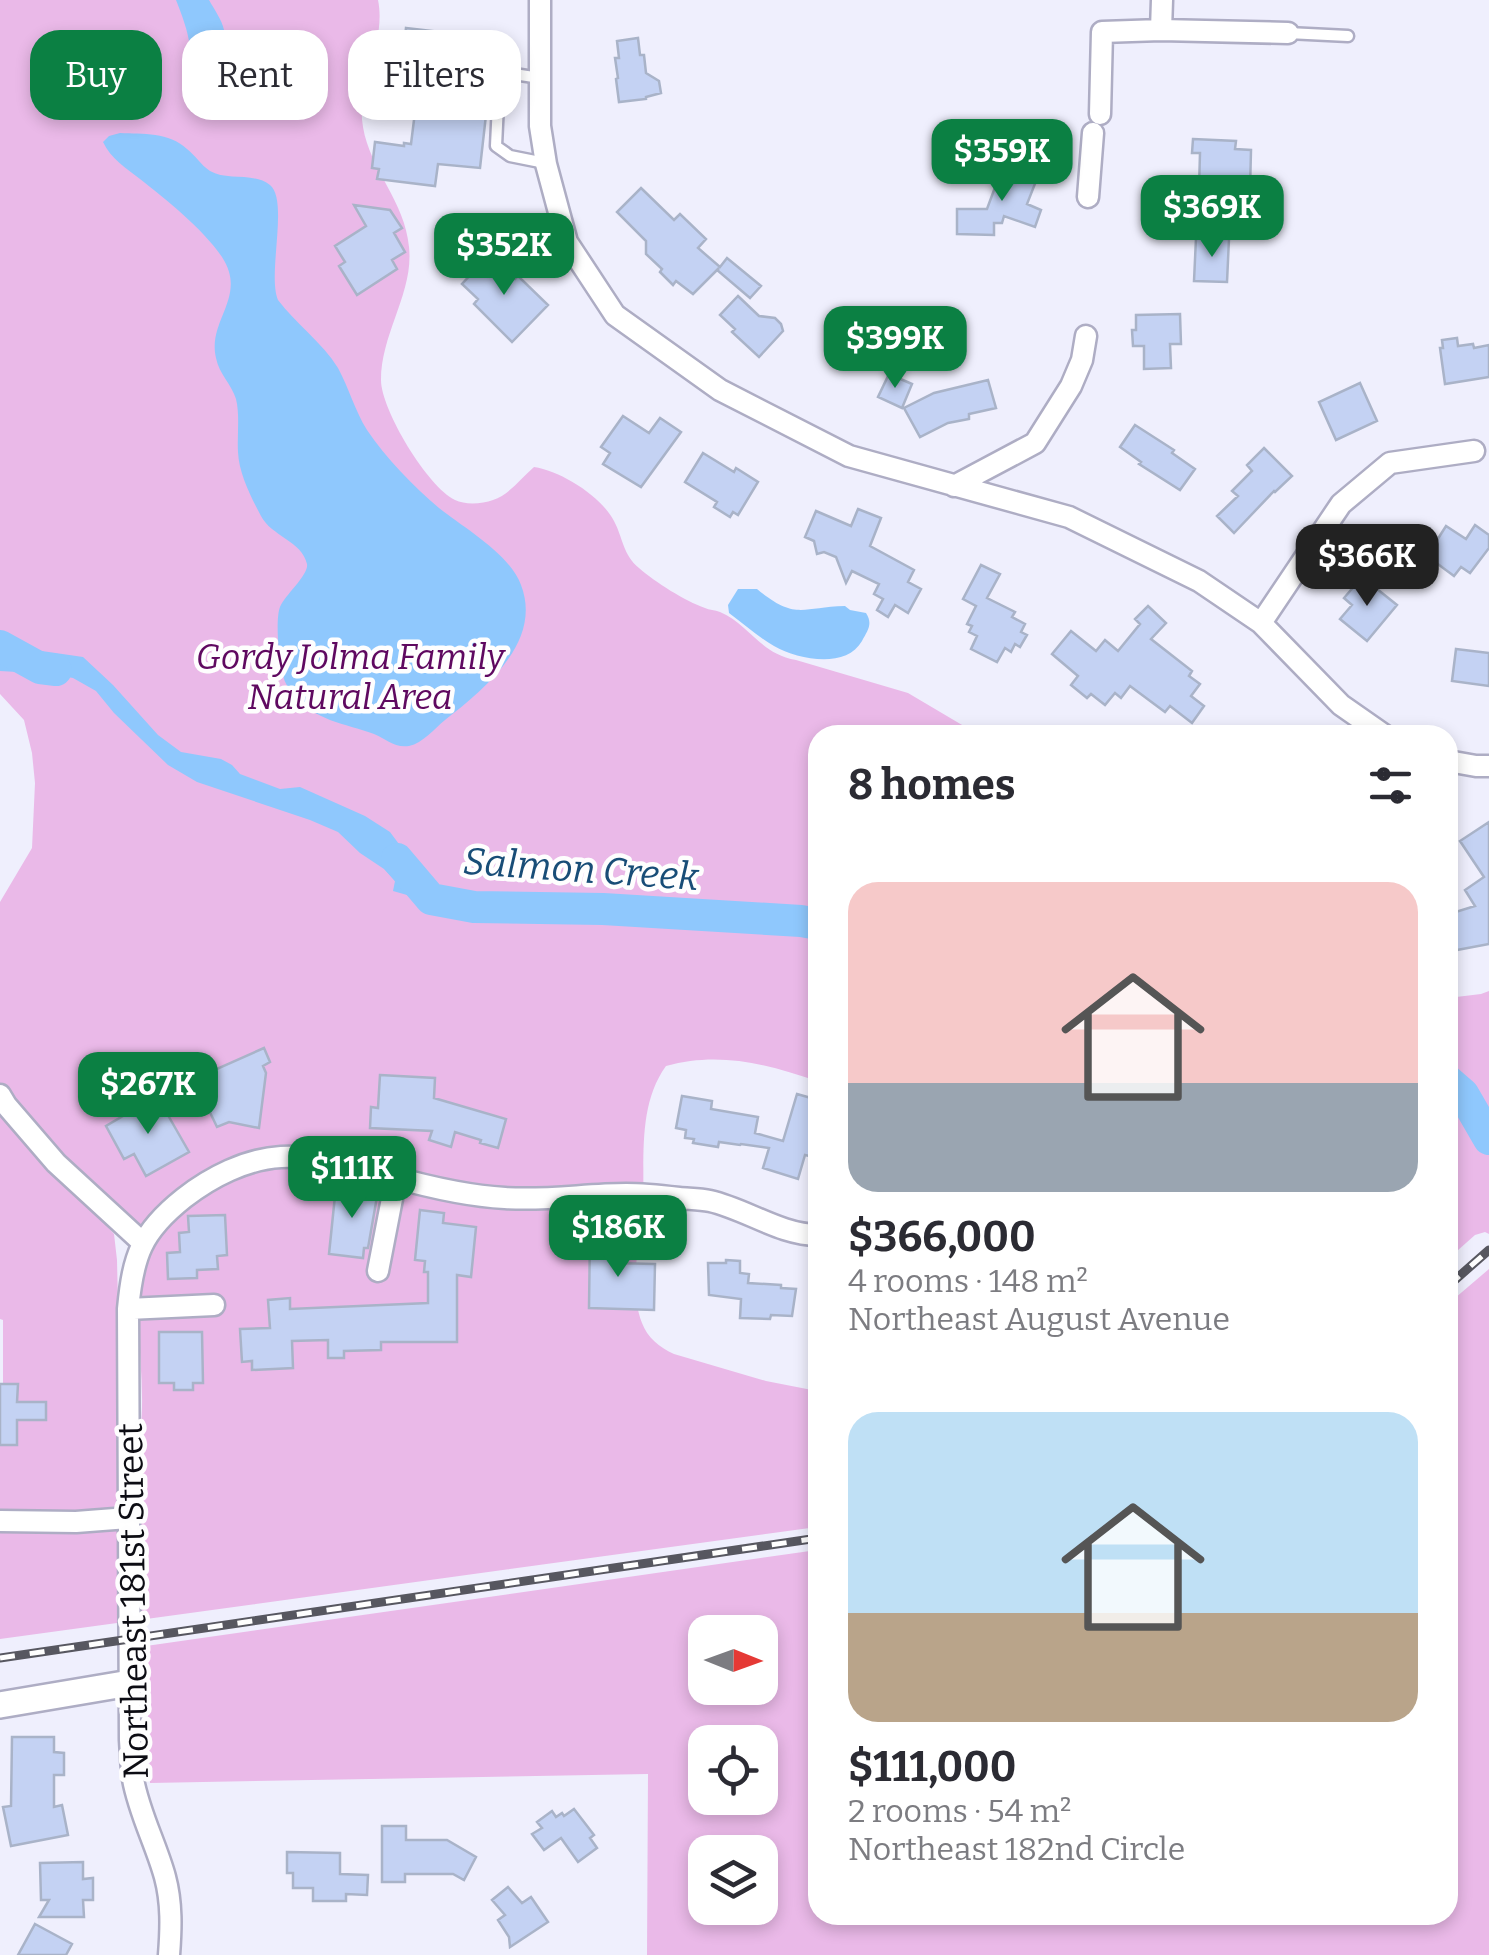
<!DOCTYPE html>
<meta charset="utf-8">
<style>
:root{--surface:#fff;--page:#f7f7f7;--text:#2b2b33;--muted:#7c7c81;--accent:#0b8043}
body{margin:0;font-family:Bitter,serif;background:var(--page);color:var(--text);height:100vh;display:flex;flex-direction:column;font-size:38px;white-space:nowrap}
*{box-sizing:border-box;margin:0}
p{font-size:32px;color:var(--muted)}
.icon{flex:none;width:55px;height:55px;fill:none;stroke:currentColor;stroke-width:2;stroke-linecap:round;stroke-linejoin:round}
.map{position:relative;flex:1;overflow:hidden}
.drawer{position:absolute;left:808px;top:725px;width:650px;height:1200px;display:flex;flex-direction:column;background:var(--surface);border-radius:30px;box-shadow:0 5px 15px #0003}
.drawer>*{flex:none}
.guide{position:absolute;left:30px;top:30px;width:628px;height:90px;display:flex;gap:20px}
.needle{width:65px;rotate:91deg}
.controls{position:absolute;left:688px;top:1615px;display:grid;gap:20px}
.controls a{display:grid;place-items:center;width:90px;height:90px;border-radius:20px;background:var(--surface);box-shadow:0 5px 15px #0003;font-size:50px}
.price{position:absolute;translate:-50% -85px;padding:0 22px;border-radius:20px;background:var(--accent);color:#fff;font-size:32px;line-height:65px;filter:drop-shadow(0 2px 5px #0008)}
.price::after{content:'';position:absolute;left:50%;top:60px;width:30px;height:22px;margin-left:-15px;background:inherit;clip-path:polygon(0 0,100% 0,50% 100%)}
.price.on{background:#222;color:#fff}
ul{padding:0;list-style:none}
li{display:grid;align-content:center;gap:20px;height:530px;padding:0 40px}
li span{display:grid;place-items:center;height:310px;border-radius:30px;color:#555}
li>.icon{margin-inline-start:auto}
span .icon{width:180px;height:180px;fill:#fffc;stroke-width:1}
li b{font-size:42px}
h2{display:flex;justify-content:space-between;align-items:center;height:120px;padding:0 40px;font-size:42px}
.tag{padding:0 35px;border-radius:30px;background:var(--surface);box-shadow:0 5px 15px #0003;font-size:35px;line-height:90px}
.tag.on{background:var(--accent);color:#fff}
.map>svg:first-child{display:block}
</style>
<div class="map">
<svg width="1489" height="1955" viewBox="0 0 1489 1955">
<rect width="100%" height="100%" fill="#efeffd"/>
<!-- green -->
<path fill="#eab9e8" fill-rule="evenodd" d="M0 0H378C387 44 355 83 363 127 370 170 405 201 409 247 414 292 381 333 381 380 381 410 428 487 455 500 465 505 482 504 493 500 509 495 521 478 534 467 561 471 601 496 614 521 623 538 623 555 639 568 655 582 685 601 705 608 709 610 715 610 720 612 750 625 760 654 796 660L908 693 979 735H818L817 1081C767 1064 719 1051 666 1066 637 1106 645 1161 643 1208 640 1245 628 1286 642 1323 647 1337 660 1348 674 1354L766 1381 817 1391V1527L0 1639V1446L17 1445 18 1385 3 1384V1320L0 1319V1115L6 1105 9 1087 0 1093V902L32 848 35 783 32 753 24 720 0 694ZM79 1194 129 1221 155 1245C124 1302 149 1371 140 1432H121L117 1260 114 1234Z
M1489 991V1234L1485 1232 1475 1235 1448 1259V998L1481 994Z
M1489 1269V1955H647L648 1774 150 1783 146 1646 817 1550 818 1915H1448V1304ZM705 1632H760V1688H705ZM760 1742V1798H705V1742ZM760 1852V1908H705V1852Z"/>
<!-- water -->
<path fill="#8fc8fd" d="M176 0H209C214 9 222 20 224 30 227 54 219 86 254 89L260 85 265 94 261 104C244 103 221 115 205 108 188 99 193 63 190 47 188 31 182 15 176 0Z
M120 133C143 134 169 132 187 149 195 155 201 165 210 171 227 181 254 172 270 185 289 201 267 274 278 300 296 324 322 342 338 368 349 388 355 411 367 430 386 458 413 486 439 508 464 528 510 554 521 585 543 642 484 689 445 720 434 729 423 743 409 746 394 748 386 739 374 734 344 723 315 721 294 695 289 689 284 682 283 675 279 662 275 620 280 607 285 595 309 575 307 564 302 541 271 536 261 516 251 497 239 474 238 452 237 435 240 415 236 399 232 385 219 374 216 358 207 320 248 297 222 257 203 229 167 200 140 179 126 168 111 159 103 142L109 136Z
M738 589H757C796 621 801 607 845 606L850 610 866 613C873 624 868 630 862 641 846 669 799 660 774 646 758 637 744 624 729 613L728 605Z
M35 650 83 657 113 685 158 735 181 752 221 759 232 765 240 774 280 789 300 787 365 816 390 832 419 871 428 901 393 891 395 881 384 869 360 853 338 832 310 820 197 782 168 765 114 713 96 691 73 678 52 674 0 671V659Z"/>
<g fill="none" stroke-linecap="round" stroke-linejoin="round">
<!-- river -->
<path stroke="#8fc8fd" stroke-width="32" d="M0 646 40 668 56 670
M397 859 431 899 474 907 603 909 801 921 818 924
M1448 1081 1463 1094 1489 1139"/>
</g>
<!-- building -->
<path fill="#c4d2f3" stroke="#a9b3c8" stroke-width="2.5" d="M406 28 450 33 449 46 473 48 468 113 486 115 480 168 438 164 435 186 377 179 379 169 372 168 375 142 404 146V143L411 144 417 96 401 94 402 91H399Z
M638 38 640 55H644L646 73 659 81 661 93 646 97V99L619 102 616 79 618 78 615 58H619L617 41Z
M1193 139 1236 141 1235 149 1251 150 1250 190 1199 189 1200 153H1192Z
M1004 163 1038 176 1027 204 1041 210 1035 227 1004 216 1002 223H994V235L957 234V209H987Z
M641 188 674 220 680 214 706 239 698 248 720 267 727 258 761 286 750 298 717 270 719 268 693 294 676 281 673 285 660 272 662 269 646 254V241L617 212Z
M354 205 390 210 402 228 394 233 405 252 392 260 397 269 357 295 339 266 345 262 335 246 366 226Z
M1196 238 1229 239 1227 282 1194 281Z
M490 254 515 279 518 276 548 305 512 342 474 304 478 299 462 284Z
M738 296 759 316 775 318 781 324 783 331 759 357 732 332 735 329 720 315Z
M1180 314 1181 344H1170L1171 368 1144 369V346H1133L1132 330H1136V315Z
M1457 338 1458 346 1473 344 1474 348 1489 345V377L1445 384 1440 348H1443L1442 340Z
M889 374 912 384 902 408 878 397Z
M988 380 996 408 969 414V419L948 423 920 437 904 408 934 393Z
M1360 383 1377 421 1336 440 1319 402Z
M623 416 649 433 660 418 681 432 641 487 603 464 610 453 601 447Z
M1135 425 1174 450 1172 453 1195 469 1180 490 1139 464 1141 462 1120 447Z
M1264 448 1292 476 1275 492 1274 491 1234 533 1217 516 1238 496 1232 491 1252 471 1247 465Z
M703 453 734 472 736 468 758 482 738 515 733 512 730 517 714 507 717 502 685 482Z
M858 509 881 518 870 546 914 570 908 582 921 589 908 613 895 605 888 617 877 610 883 599 874 594 879 584 852 571 846 583 836 557 824 552 817 554 814 541 805 537 816 511 851 526Z
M1475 525 1489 535V548L1470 573 1461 567 1454 576 1427 556 1446 526 1466 539Z
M981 565 1000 574 987 598 1015 612 1012 617 1025 624 1021 632 1027 635 1020 647 1015 644 1011 652 1005 648 997 662 971 649 977 636 969 632 972 626 967 624 976 606 963 599Z
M1362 577 1397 605 1367 641 1340 619 1352 605 1344 598Z
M1148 606 1166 623 1151 639 1192 671 1189 676 1200 684 1191 696 1204 706 1192 723 1170 706 1165 712 1130 686 1121 698 1115 693 1105 705 1091 694 1087 698 1071 685 1078 676 1052 654 1071 631 1096 651 1105 640 1118 651 1140 624 1135 619Z
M1456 649 1489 653V686L1452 681Z
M1489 822V944L1457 950 1449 914 1475 906 1465 890 1484 877 1460 841Z
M264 1048 270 1062 263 1066 266 1073 259 1128 229 1122 217 1127 194 1079Z
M380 1075 435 1078 434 1098 506 1119 498 1148 480 1143 481 1140 455 1132 451 1147 429 1140 432 1131 370 1128 371 1107 378 1108Z
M797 1094 818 1100V1158L805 1155 798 1179 763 1168 769 1148 741 1144 740 1145 719 1142 718 1147 693 1143 694 1139 685 1138 686 1130 676 1128 682 1096 712 1101 711 1109 758 1117 755 1133 783 1141Z
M157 1096 189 1152 146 1176 134 1154 124 1159 106 1126Z
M336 1186 378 1191 368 1248H364L363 1258 329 1254Z
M420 1210 444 1213 443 1223 476 1227 471 1277 457 1275V1342H381V1350L344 1351V1358H328V1340L292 1341 293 1368 252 1370V1361L242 1362 240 1329 270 1328 268 1300 290 1298V1309L428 1303V1272H424L425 1261 415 1260Z
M225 1215 227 1255 217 1256 218 1269 197 1270V1278L168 1279 167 1253 180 1252 179 1233 189 1232 188 1216Z
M590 1235 612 1236 611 1263 655 1264 654 1310 589 1308Z
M726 1260 740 1261V1273L749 1274 748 1283 781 1285V1288L796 1289 792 1316 771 1315 770 1319 740 1318 741 1299 709 1295 708 1263H726Z
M159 1332H202L203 1383H193V1390H174V1383H159Z
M0 1384H18L17 1402H46V1420H17V1445H0Z
M12 1737H54V1752L64 1753V1775H54V1807L62 1805 68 1835 11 1846 3 1807 11 1806Z
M574 1809 594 1835 590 1838 597 1848 578 1862 561 1838 544 1850 532 1834 542 1828 537 1822 552 1811 556 1817 562 1813 564 1816Z
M382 1826H406V1840H447L476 1857 464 1880 453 1874H405V1882H382Z
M287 1852 340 1853V1874L368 1875 367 1895 346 1894V1901H313V1888H293V1873H287Z
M83 1862V1879L93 1878V1900H83L84 1917H39L49 1900H41L40 1863Z
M508 1887 522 1903 531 1897 548 1922 510 1947 509 1937 498 1920 505 1915 492 1900Z
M35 1924 72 1944 66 1955H18Z"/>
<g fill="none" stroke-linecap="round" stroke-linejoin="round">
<defs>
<path id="service" d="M1288 33 1348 36
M540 78 514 74 499 82 496 146 510 156 545 163"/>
<path id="minor" d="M540 0V126L546 164 567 242 615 315 720 390 849 456 1069 517 1199 581 1261 623 1341 705 1384 735
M1161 30 1162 0
M1100 114 1102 32 1161 30 1288 33
M1088 197 1093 133
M954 486 1035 443 1071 386 1082 360 1086 336
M1261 623 1341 504 1390 463 1474 451
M1448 761 1476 766H1489
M0 1095 6 1105 56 1163 143 1243
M378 1271 396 1178
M128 1309 214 1305
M0 1521 76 1522 128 1518
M169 1955C171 1929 172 1903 165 1877 156 1844 139 1813 133 1779 131 1766 131 1753 130 1740L128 1309C133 1256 141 1232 184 1198 211 1177 246 1159 281 1157 318 1155 357 1168 393 1177 429 1187 467 1196 505 1198 546 1201 586 1194 626 1194 644 1194 662 1196 679 1198 689 1199 700 1199 710 1201 746 1209 780 1235 818 1235"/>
<path id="tertiary" d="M0 1705 130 1683"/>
</defs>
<!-- service casing -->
<use href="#service" stroke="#aeadc4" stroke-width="15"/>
<!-- minor casing -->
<use href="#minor" stroke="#aeadc4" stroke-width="25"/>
<!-- tertiary casing -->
<use href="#tertiary" stroke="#aeadc4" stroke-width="30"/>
<!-- service -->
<use href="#service" stroke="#fff" stroke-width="10"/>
<!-- minor -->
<use href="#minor" stroke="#fff" stroke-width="20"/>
<!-- tertiary -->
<use href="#tertiary" stroke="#fff" stroke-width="25"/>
<defs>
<path id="rail" d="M1448 1286 1489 1250
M0 1658 818 1538"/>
</defs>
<!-- rail casing -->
<use href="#rail" stroke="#575760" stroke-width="9"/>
<!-- rail -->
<use href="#rail" stroke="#fefefe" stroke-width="5" stroke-dasharray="15" stroke-linecap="butt"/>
</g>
<g text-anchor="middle" stroke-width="9" stroke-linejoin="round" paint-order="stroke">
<!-- park labels -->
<g font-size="35" font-style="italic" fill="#5f0960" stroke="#fefefe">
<text x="350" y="669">Gordy Jolma Family<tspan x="350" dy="40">Natural Area</tspan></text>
</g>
<!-- street labels -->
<g font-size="35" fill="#0c0c13" stroke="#fefefe">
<text transform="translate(133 1601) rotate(-91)" y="12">Northeast 181st Street</text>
</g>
<!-- water labels -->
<g font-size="38" font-style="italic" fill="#184d77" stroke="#fefefe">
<text transform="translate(581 869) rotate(4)" y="13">Salmon Creek</text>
</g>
</g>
</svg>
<div class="controls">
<a><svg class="needle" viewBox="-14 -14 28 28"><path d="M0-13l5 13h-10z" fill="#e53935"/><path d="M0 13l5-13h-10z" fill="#7c7c81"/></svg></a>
<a><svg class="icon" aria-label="locate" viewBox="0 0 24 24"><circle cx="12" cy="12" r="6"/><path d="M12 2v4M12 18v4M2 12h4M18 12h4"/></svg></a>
<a><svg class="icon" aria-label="layers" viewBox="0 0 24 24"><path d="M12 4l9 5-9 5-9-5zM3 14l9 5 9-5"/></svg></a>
</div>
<b class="price" style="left:1002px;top:204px">$359K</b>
<b class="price" style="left:1212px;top:260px">$369K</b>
<b class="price" style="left:504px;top:298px">$352K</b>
<b class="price" style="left:895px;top:391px">$399K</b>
<b class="price on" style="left:1367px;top:609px">$366K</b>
<b class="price" style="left:148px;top:1137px">$267K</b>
<b class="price" style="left:352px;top:1221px">$111K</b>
<b class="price" style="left:618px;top:1280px">$186K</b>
<div class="guide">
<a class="tag on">Buy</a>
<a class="tag">Rent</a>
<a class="tag">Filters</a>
</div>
<section class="drawer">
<h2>8 homes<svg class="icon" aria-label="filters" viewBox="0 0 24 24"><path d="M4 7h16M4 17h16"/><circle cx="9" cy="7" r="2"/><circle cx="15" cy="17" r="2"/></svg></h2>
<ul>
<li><span style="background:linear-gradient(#f6c9c9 65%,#9aa5b1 0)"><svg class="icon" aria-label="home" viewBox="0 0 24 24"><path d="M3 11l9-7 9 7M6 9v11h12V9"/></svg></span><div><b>$366,000</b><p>4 rooms · 148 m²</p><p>Northeast August Avenue</p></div></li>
<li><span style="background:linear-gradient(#bfe0f5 65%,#b9a48a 0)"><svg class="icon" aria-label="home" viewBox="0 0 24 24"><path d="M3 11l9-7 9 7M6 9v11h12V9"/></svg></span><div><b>$111,000</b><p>2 rooms · 54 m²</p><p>Northeast 182nd Circle</p></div></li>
</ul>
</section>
</div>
